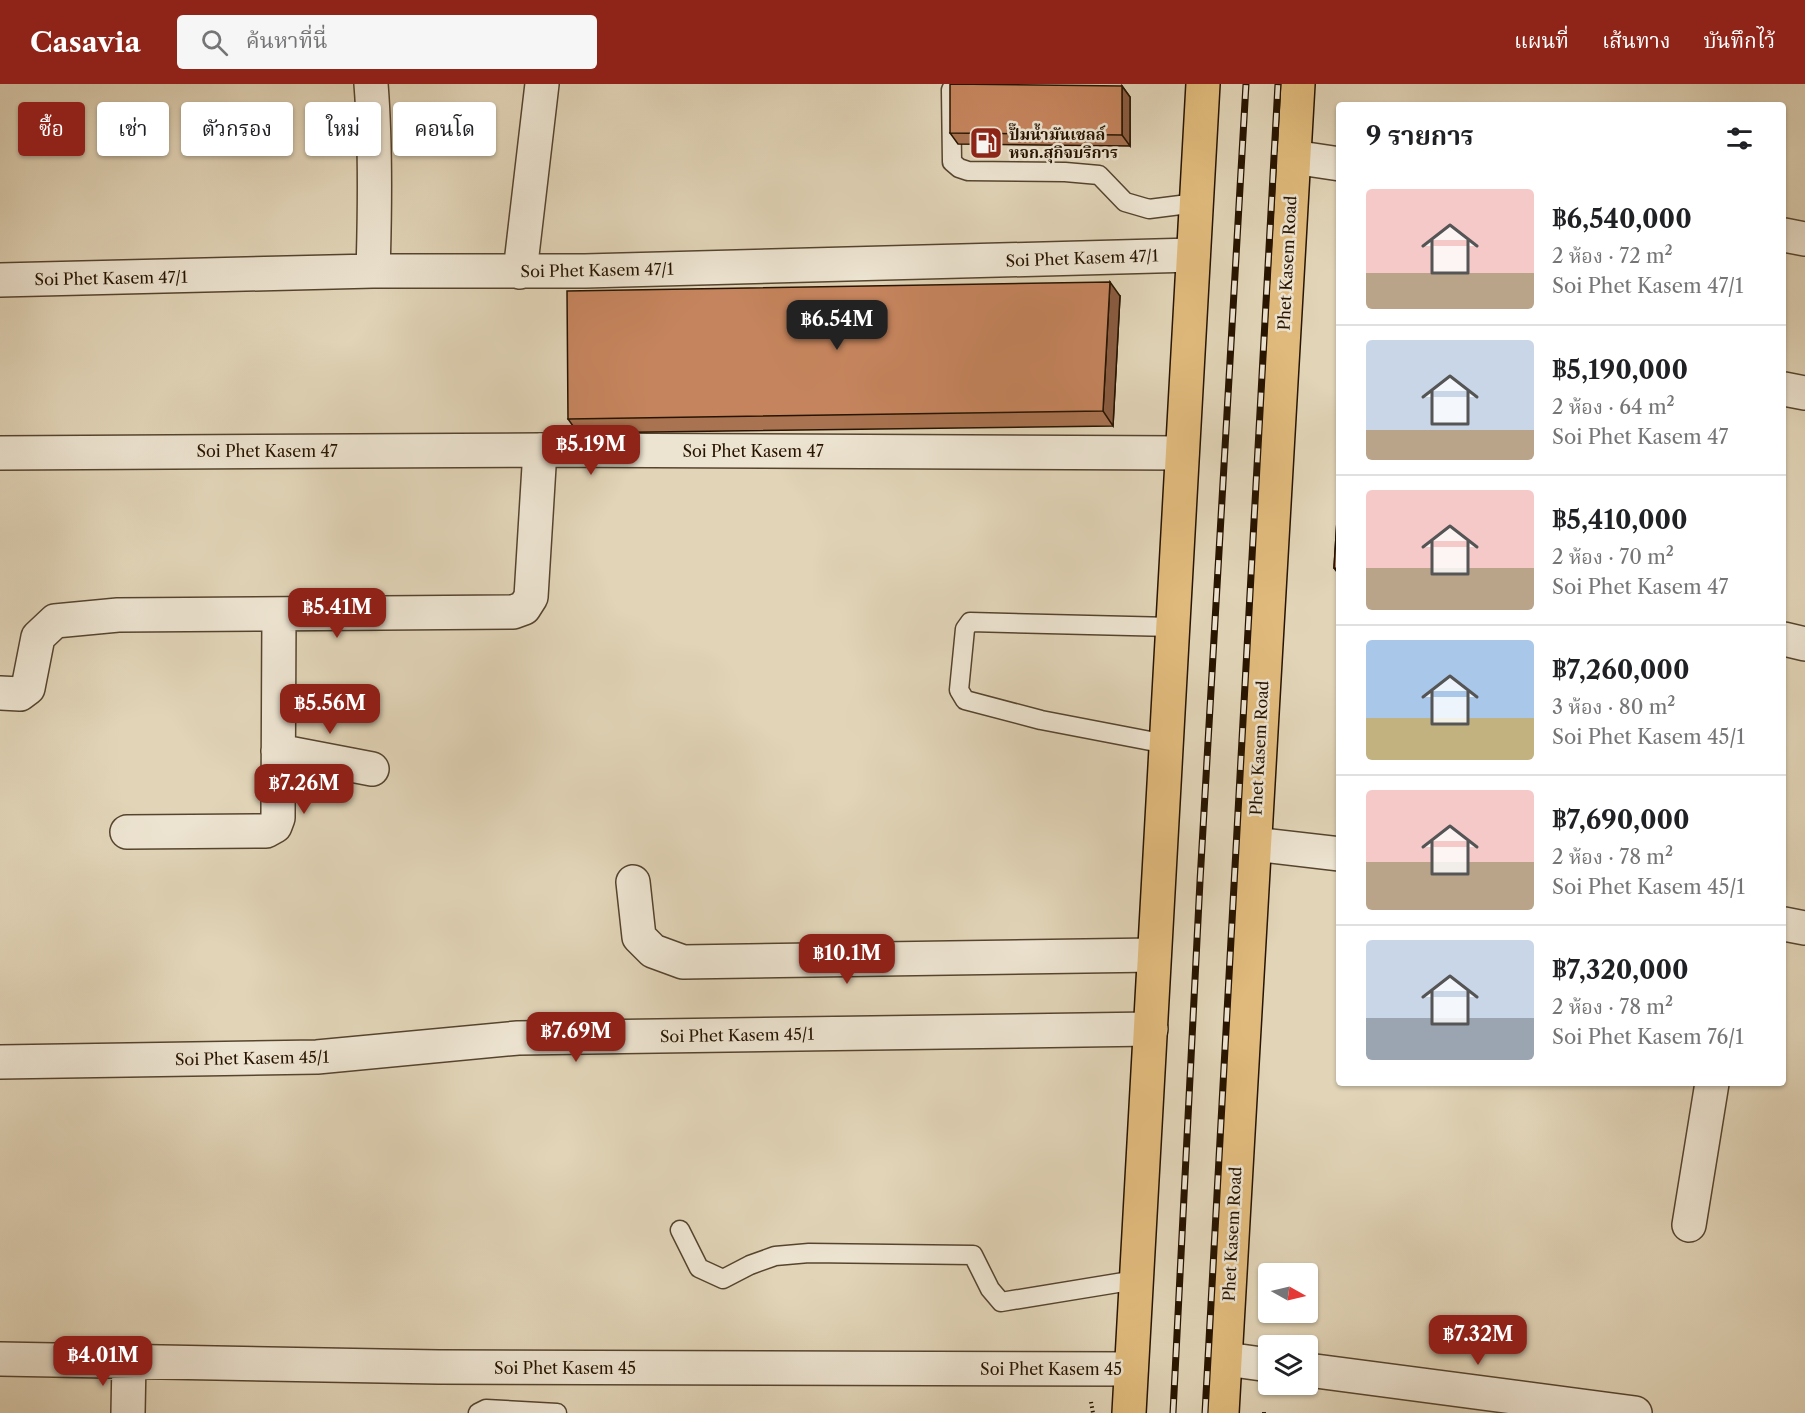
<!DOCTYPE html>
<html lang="th">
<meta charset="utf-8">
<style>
:root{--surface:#fff;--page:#f6f6f6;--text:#202124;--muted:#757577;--line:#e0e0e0;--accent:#8f2418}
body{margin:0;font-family:"Libre Caslon Text","Noto Serif Thai",serif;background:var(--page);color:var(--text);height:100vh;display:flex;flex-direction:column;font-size:22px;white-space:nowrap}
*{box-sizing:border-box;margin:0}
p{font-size:20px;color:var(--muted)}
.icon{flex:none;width:33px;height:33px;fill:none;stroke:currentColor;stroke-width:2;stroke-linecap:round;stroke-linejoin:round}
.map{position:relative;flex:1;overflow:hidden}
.panel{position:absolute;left:1336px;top:18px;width:450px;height:984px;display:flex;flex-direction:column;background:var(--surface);border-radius:6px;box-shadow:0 2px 4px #0004}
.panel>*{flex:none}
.guide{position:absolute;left:18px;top:18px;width:570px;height:54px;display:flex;gap:12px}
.needle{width:39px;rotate:98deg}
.fabs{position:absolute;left:1258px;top:1179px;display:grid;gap:12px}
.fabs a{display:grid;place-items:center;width:60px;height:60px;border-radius:6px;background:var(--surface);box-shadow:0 2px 4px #0004;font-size:30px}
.price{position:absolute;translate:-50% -51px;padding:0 14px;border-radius:12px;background:var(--accent);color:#fff;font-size:20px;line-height:39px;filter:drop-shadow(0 2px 3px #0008)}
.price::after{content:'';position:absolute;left:50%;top:36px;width:18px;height:14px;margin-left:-9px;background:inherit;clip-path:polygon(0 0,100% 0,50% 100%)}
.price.active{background:#222;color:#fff}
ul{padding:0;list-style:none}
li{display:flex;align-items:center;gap:18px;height:150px;padding:0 30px}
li+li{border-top:2px solid var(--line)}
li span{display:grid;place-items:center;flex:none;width:168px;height:120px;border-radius:6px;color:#555}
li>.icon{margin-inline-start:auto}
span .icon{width:72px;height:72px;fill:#fffc;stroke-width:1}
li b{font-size:26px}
h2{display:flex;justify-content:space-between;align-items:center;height:72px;padding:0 30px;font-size:26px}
.tag{padding:0 21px;border-radius:6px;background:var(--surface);box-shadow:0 2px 4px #0004;font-size:21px;line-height:54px}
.tag.active{background:var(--accent);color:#fff}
header{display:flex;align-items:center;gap:36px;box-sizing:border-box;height:84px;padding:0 30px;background:var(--accent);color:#fff}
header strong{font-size:28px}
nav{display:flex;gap:33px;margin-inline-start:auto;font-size:21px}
.search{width:420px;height:54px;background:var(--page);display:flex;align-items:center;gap:15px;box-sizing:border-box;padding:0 21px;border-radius:6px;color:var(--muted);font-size:22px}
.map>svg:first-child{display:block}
</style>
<header>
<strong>Casavia</strong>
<div class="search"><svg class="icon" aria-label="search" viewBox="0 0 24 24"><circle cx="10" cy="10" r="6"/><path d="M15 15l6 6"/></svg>ค้นหาที่นี่</div>
<nav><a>แผนที่</a><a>เส้นทาง</a><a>บันทึกไว้</a></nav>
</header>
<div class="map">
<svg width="1805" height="1329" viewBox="0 0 1805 1329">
<rect width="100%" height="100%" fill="#e1d4b7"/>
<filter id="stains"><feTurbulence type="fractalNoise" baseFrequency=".00333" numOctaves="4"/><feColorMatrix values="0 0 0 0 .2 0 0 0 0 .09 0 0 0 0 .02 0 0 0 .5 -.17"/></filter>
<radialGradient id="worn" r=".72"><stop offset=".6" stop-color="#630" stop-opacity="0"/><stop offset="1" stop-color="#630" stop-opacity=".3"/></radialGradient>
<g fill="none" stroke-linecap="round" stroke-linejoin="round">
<defs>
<path id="service" d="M954 0 951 6 952 78 959 84 968 87 1065 88 1099 91 1125 118 1149 125 1196 119
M1166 660 1041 636 965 616 959 606 965 545 970 538 1172 543
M680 1146 699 1184 723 1195 750 1181 775 1172 809 1169 973 1171 990 1205 1001 1218 1136 1196
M478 1329 486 1325 557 1329"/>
<path id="minor" d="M371 0C376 62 375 124 373 187
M1293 73 1340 80
M1784 151 1805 155
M520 188 542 0
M0 196 373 187H585L1193 171
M1784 305 1805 309
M0 369 540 366 1182 369
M1784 555 1805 560
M0 609 20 610 28 604 38 553 55 537 118 531 513 528 524 524 531 513 540 366
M278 667 372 685
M127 748 266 747 275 742 278 734 279 530
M1253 760 1340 770
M633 798 639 853 653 867 683 878 1154 871
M1784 840 1805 844
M0 978 317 973 518 954 1151 945
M1689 1141 1712 999
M0 1275 439 1283 1131 1285
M1226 1275 1269 1281
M1308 1286 1635 1329
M128 1329 129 1277"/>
<path id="primary" d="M1129 1329 1203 0
M1222 1329 1298 0"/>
</defs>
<!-- service casing -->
<use href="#service" stroke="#56442e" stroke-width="21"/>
<!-- minor casing -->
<use href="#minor" stroke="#56442e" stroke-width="36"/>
<!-- primary casing -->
<use href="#primary" stroke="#271400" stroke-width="36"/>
<!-- path -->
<path stroke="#271400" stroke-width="4" stroke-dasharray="1.5 3" stroke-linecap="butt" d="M1091 1318 1093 1329
M1264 1329V1328"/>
<!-- service -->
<use href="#service" stroke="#ece3d0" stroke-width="18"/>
<!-- minor -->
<use href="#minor" stroke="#ece3d0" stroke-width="33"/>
<!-- primary -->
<use href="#primary" stroke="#e0ba7c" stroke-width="33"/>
<defs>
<path id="rail" d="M1173 1329 1200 797 1246 0
M1205 1329 1278 0"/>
</defs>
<!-- rail casing -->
<use href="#rail" stroke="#271400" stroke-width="7"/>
<!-- rail -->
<use href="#rail" stroke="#ece3d0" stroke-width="4.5" stroke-dasharray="14" stroke-linecap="butt"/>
</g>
<!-- wall -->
<path fill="#a97250" stroke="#271400" stroke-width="1.5" d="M1122 2 1130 13V62L958 60 950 49Z
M1120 212 1113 342 578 349 568 335Z
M1340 389V492L1334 484Z"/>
<!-- shaded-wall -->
<path fill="#8a5c41" stroke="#271400" stroke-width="1.5" d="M1122 2 1130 13V62L1122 51Z
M1110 198 1120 212 1113 342 1103 327Z"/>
<!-- building -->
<path fill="#c5845d" stroke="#271400" stroke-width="1.5" d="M950 0 1122 2V51L950 49Z
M1110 198 1103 327 568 335 567 207Z
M1340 389V485L1334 484Z"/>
<!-- icons -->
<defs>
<symbol id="fuel-square" viewBox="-11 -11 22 22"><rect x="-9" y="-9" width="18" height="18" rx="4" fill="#8f2418" stroke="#ece3d0"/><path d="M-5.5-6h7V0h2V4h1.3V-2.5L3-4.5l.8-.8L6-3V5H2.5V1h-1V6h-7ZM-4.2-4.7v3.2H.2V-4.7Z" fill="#fff"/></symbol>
</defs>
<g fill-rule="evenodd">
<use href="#fuel-square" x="967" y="40" width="38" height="38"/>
</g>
<g text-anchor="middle" stroke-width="5" stroke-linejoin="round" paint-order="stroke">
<!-- poi labels -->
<g font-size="16" font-weight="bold" fill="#271400" stroke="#ece3d0" text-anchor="start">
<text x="1009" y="56">ปั๊มน้ำมันเชลล์<tspan x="1009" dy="18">หจก.สุกิจบริการ</tspan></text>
</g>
<!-- street labels -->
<g font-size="16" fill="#271400" stroke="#ece3d0">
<text transform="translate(1082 174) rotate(-2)" y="6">Soi Phet Kasem 47/1</text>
<text transform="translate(1287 179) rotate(-87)" y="6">Phet Kasem Road</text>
<text transform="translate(597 186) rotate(-1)" y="6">Soi Phet Kasem 47/1</text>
<text transform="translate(111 194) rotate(-1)" y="6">Soi Phet Kasem 47/1</text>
<text x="267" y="373">Soi Phet Kasem 47</text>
<text x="753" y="373">Soi Phet Kasem 47</text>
<text transform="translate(1259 664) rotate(-87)" y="6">Phet Kasem Road</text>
<text transform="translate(737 951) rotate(-1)" y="6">Soi Phet Kasem 45/1</text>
<text transform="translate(252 974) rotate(-1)" y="6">Soi Phet Kasem 45/1</text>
<text transform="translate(1232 1150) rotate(-87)" y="6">Phet Kasem Road</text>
<text x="565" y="1290">Soi Phet Kasem 45</text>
<text x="1051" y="1291">Soi Phet Kasem 45</text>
</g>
</g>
<rect width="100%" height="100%" filter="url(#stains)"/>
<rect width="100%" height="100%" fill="url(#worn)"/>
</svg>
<div class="fabs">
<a><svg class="needle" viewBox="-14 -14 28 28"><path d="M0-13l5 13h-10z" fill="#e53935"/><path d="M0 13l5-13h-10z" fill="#757577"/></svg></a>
<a><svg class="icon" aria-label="layers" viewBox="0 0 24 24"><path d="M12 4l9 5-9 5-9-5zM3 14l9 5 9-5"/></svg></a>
</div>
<b class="price active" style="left:837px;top:267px">฿6.54M</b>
<b class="price" style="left:591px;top:392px">฿5.19M</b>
<b class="price" style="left:337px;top:555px">฿5.41M</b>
<b class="price" style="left:330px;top:651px">฿5.56M</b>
<b class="price" style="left:304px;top:731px">฿7.26M</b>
<b class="price" style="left:847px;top:901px">฿10.1M</b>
<b class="price" style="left:576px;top:979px">฿7.69M</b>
<b class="price" style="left:1478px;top:1282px">฿7.32M</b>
<b class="price" style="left:103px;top:1303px">฿4.01M</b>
<div class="guide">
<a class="tag active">ซื้อ</a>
<a class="tag">เช่า</a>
<a class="tag">ตัวกรอง</a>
<a class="tag">ใหม่</a>
<a class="tag">คอนโด</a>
</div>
<section class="panel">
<h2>9 รายการ<svg class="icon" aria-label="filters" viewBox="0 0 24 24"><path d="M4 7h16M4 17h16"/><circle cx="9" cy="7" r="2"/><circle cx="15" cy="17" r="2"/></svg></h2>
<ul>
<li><span style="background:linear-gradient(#f6c9c9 70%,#b9a48a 0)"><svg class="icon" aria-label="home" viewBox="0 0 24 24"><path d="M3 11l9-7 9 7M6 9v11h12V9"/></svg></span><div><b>฿6,540,000</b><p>2 ห้อง · 72 m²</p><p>Soi Phet Kasem 47/1</p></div></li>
<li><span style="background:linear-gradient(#c9d6e8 75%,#b9a48a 0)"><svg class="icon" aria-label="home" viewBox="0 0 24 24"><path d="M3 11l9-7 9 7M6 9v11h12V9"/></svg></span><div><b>฿5,190,000</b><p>2 ห้อง · 64 m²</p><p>Soi Phet Kasem 47</p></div></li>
<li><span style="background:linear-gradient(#f6c9c9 65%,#b9a48a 0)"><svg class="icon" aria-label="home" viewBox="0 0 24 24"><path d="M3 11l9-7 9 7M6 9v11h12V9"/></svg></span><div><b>฿5,410,000</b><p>2 ห้อง · 70 m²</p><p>Soi Phet Kasem 47</p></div></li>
<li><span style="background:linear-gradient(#a9c7e8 65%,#c2b280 0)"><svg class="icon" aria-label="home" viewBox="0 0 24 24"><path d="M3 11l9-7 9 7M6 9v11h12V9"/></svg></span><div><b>฿7,260,000</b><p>3 ห้อง · 80 m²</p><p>Soi Phet Kasem 45/1</p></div></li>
<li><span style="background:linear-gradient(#f6c9c9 60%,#b9a48a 0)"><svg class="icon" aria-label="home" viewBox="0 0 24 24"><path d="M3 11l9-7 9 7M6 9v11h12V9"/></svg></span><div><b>฿7,690,000</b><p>2 ห้อง · 78 m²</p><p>Soi Phet Kasem 45/1</p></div></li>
<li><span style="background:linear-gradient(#c9d6e8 65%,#9aa5b1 0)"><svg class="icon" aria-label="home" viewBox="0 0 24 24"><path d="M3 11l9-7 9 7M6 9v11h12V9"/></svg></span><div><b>฿7,320,000</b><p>2 ห้อง · 78 m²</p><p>Soi Phet Kasem 76/1</p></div></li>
</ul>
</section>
</div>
